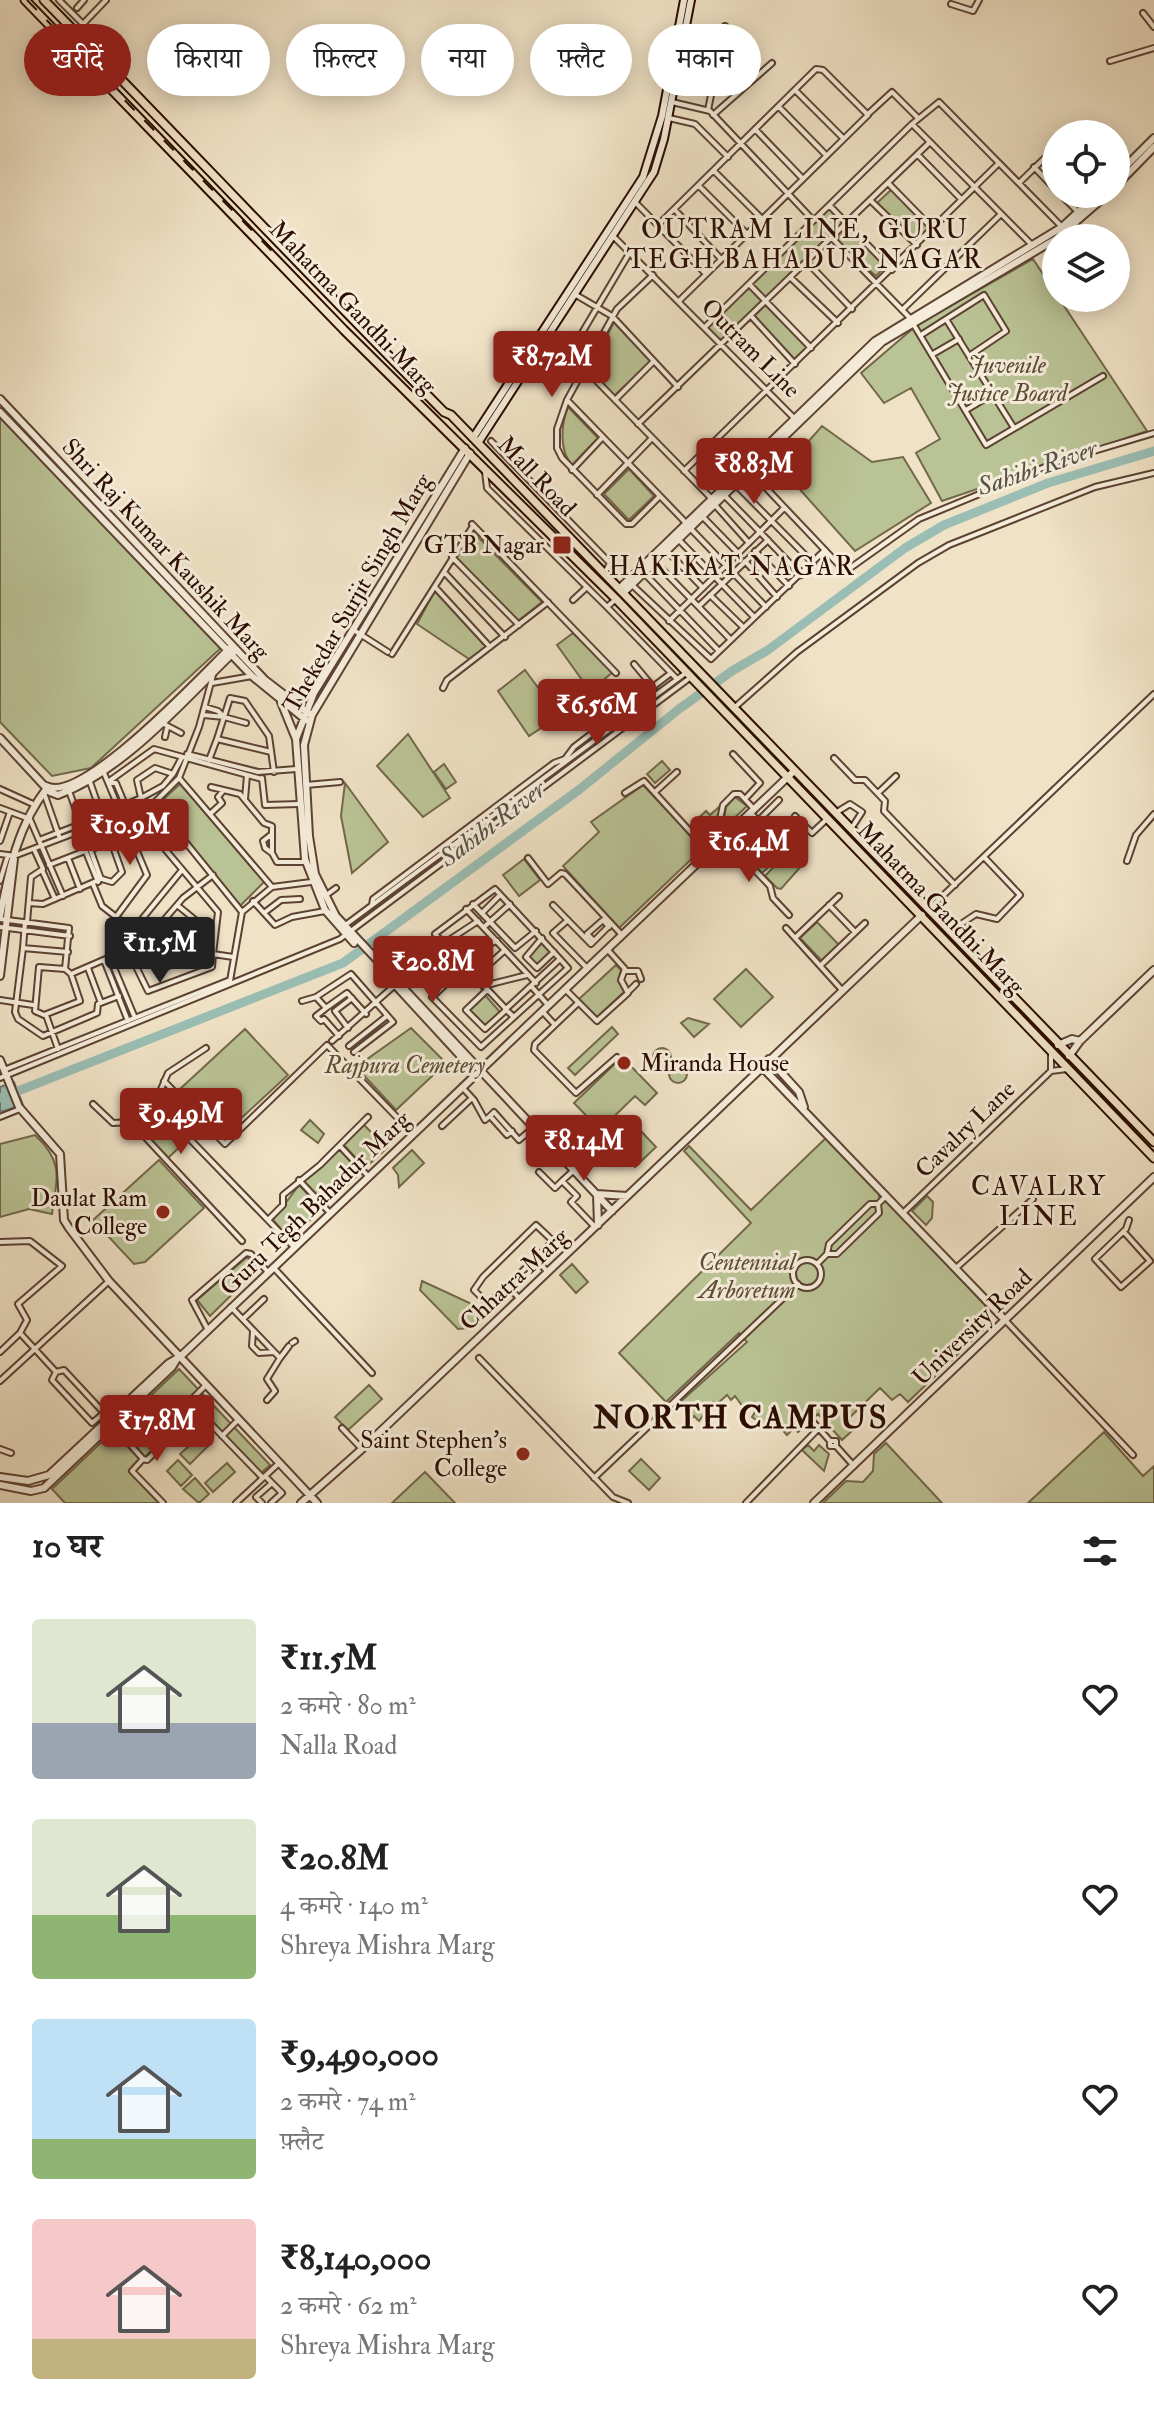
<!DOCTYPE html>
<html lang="hi">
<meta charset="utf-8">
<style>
:root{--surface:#fff;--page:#f2f2f2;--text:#222;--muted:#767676;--accent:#8f2418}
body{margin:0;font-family:"IM FELL Double Pica","Noto Serif Devanagari",serif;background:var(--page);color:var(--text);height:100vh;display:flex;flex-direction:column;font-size:30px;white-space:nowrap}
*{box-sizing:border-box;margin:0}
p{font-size:26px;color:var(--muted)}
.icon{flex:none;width:44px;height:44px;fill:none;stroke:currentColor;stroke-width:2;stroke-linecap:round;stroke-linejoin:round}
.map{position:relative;height:1503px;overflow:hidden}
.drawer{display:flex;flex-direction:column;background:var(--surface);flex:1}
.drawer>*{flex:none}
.guide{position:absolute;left:24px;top:24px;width:1106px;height:72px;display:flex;gap:16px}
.buttons{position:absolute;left:1042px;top:120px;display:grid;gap:16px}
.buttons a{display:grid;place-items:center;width:88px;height:88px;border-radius:50%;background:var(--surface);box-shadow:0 4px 20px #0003;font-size:40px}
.price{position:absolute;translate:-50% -68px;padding:0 18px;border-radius:8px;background:var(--accent);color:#fff;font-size:26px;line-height:52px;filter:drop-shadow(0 2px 4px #0008)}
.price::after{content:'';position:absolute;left:50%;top:48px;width:24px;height:18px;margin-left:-12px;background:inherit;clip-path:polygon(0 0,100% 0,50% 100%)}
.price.current{background:#222;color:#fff}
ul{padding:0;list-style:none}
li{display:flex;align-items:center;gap:24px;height:200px;padding:0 32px}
li span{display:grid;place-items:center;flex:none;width:224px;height:160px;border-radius:8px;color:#555}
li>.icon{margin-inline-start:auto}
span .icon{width:96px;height:96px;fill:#fffc;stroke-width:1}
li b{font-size:34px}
h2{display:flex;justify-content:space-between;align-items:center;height:96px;padding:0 32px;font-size:34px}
.tag{padding:0 28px;border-radius:36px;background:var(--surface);box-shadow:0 4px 20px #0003;font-size:28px;line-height:72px}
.tag.current{background:var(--accent);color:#fff}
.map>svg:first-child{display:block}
</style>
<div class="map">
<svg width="1154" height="1503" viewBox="0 0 1154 1503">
<rect width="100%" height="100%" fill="#f0e2c6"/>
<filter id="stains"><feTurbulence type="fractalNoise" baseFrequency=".0025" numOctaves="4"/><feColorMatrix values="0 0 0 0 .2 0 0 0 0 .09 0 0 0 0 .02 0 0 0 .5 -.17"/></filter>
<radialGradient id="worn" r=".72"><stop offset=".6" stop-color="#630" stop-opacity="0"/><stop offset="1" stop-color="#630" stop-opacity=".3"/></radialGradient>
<!-- green -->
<path fill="#bac395" stroke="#72684a" stroke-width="2" d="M894 187 933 229 919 243 876 204Z
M829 207 845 225 768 301 751 284Z
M850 227 887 265 876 276 835 241Z
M1033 259 1147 431 942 501 916 453 940 439 911 388 884 403 861 373 917 325Z
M748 286 764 303 724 344 707 327Z
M766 304 810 348 795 363 753 317Z
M614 322 651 361 614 396 590 371Z
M568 407 598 438 572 465C559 451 561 424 568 407Z
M0 412 222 647 91 768 52 776 0 722Z
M822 426 872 462 903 457 931 503 855 551 795 484 790 462Z
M629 469 654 496 629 520 604 494Z
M471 530 542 602 518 621 455 557Z
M435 590 487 648 472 661 417 624Z
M573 633 613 672 590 691 557 645Z
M525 670 559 716 529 736 498 691Z
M408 734 450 798 423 817 377 766Z
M662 761 670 770 655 783 647 774Z
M444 764 456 782 446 789 434 772Z
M345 783 388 842 352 873 341 816Z
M180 784 265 881 239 907 154 808Z
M643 785 703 848 619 928 563 866 599 832 591 822Z
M735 797 747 806 728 824 724 819 726 807Z
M721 805 719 819 701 836 690 826 706 811 710 815Z
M770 837 779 841 770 849 779 858 762 873 747 858Z
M787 848 803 864 781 889 777 888 765 876 787 853Z
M524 859 540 880 519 896 503 875Z
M817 922 839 945 822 961 800 938Z
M167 923 197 949 189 959 157 972 149 944Z
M542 943 551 953 537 966 528 956Z
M616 965 621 970 618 981 626 990 597 1017 579 999Z
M746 969 773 997 741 1027 714 999Z
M485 995 500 1012 485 1026 469 1009Z
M688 1018 709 1024 694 1037 681 1023Z
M612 1027 618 1034 575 1075 568 1068Z
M411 1028 446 1063 396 1110 356 1067Z
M245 1029 288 1075 224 1134 181 1088Z
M653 1057a9 9 0 1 1 18 0a9 9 0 1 1-18 0Z
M622 1057 657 1093 645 1105 635 1096 600 1130 574 1103Z
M669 1074a9 9 0 1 1 18 0a9 9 0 1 1-18 0Z
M155 1108 186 1141 168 1158 137 1125Z
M310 1120 324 1134 318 1143 301 1130Z
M364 1125 387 1148 365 1168 343 1144Z
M637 1127 656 1147 635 1167 616 1147Z
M35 1135C64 1162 57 1178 52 1214L29 1209 0 1217V1144Z
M827 1137 879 1192V1197L890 1204 985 1305 988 1325 908 1402 900 1394 892 1400 880 1388 845 1422 852 1431 842 1440 818 1414 798 1432 794 1428 787 1435 777 1424 770 1430 752 1417 758 1407 754 1402 743 1407 735 1396 731 1400 727 1395 717 1404 713 1402 699 1421 694 1416 692 1418 678 1404 747 1342 739 1333 666 1402 619 1353 751 1223 684 1151 689 1146 751 1210Z
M340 1149 361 1172 325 1206 303 1181Z
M412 1150 424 1163 399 1187 398 1175 393 1168Z
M159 1160 204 1208 145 1262 134 1264 93 1220Z
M299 1185 322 1209 290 1239 273 1220Z
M927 1196 933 1202 932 1218 926 1225 912 1211Z
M247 1257 258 1269 210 1316 197 1300Z
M572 1264 588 1282 576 1293 560 1275Z
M422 1281 474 1305 483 1314 468 1328 458 1329 420 1290Z
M179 1369 270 1465 261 1473 199 1408 129 1471 160 1503H65L52 1489Z
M369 1385 382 1399 348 1430 335 1417Z
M1104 1432 1143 1476 1154 1466V1503H1028Z
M199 1437 208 1446 190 1464 180 1454Z
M886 1443 942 1503H823L846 1481 863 1482 873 1471 874 1454Z
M808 1445 814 1451 819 1445 829 1454 824 1471 802 1450Z
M641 1459 660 1478 649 1490 629 1471Z
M178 1460 192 1475 181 1486 167 1471Z
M227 1463 235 1472 213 1492 205 1483Z
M425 1472 455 1503H392Z
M195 1478 209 1494 199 1503 183 1489Z"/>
<!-- water -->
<path fill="#9abeb4" stroke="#6e776c" stroke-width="2" d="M14 1082 23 1105 0 1112V1087Z"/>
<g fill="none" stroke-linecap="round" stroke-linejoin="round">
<!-- river -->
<path stroke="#9abeb4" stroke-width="9" d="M0 1098 343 963 580 789 679 709 732 671 768 650 905 548 944 525 1048 483 1154 451"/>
<defs>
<path id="minor" d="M59 0 83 24 75 31
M951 4 973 11 979 0
M77 8 84 0
M1143 13 1154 27
M96 51 98 39 83 24 106 0
M1110 61 1154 48
M716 68 756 77
M796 91 843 138
M672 102 710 111 813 220
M779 107 825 154
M708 110 725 26
M868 114 892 92 918 118
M713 115 772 63
M669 118 695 124 728 157
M755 129 802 178
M930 142 912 124 939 102 1062 227
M918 155 961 199
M1034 167 1056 190
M714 171 762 219
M888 183 933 229
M1019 183 1056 147
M699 186 747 234
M1060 194 1078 212
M870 200 917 245
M635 202 706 274
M830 206 892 270
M675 210 721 259
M660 223 816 69 823 70 868 115 679 301
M613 236 796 420
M832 238 909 317 986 445 1103 376
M807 262 852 309
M791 278 838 323
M749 284 811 348
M576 295 612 316 678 387
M902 310 1000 215
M752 317 795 364
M946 319 1014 428
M705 327 912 124
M921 335 984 295 1006 331 969 356
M933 354 959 339
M585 369 712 499
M560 370 630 252
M567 400 660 496 632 524H626L562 458 557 448V429L567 400 617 309 653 275
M615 400 654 361
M966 410 993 394
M638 424 930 142 1031 244
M491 441 610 563 605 573
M572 470 602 438
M684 471 999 163
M750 471 839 565
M485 472 487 488 607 607
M736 485 813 563
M597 495 652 438
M724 495 760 532 784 508
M660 496 686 523
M715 505 749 543
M702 516 738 553
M472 524 616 673
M690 528 766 607
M678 539 754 617
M667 551 703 588
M755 551 789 586
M452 557 519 625
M745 561 777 597
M655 562 731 640
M846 571 919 519 1057 462 1154 433
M444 572 505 637
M644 573 719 651
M630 583 711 659 825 550
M435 587 490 647
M710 595 743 627
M616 599 607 607 677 679
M573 600 587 587
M699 606 768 540
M669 621 760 532 801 575
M352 629 388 652
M392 654 473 526
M634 664 654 688
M212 683 252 676
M443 688 447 680 548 602
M734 708 797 652 918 563 949 545 1095 487 1154 473
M203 715 224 717 218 711 205 707
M224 717 230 698 245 701 269 736 274 772
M162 723 181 733
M246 723 224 717 217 739 271 752
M165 737 167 728
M187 754 258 772 296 769
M733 754 760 783 745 799
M834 758 855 780H865L885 801 884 811 955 885
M209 760 217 739
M104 773 147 875 116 917
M179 778 272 887
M262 778 265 805 299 804
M90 782 102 816
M108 782 154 749 262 779
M111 783H116L136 831
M306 785 340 782
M211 787 240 794 264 823 272 826V853L277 862H306
M0 789 33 804
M655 792 677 772
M44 793 59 836
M625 793 644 781 709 852
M878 793 896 776
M141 798 163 786 173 774
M245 799 247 775
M154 803 242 912
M125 805 141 798 137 780 155 768 173 774 181 759
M0 808 27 818
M837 812 850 804 862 812 851 829
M210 814 222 803 218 797 223 791
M795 816 812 833 828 818
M29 817 63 896
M721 820 731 831
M758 821 779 800
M78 832 98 882
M729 833 737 841 758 821 751 813
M272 834 263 841 265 848 272 853
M724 838 770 886 773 898 789 915
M39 840 120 809
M0 841 10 812
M700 841 719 824 723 805 734 794H740L754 809
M92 849 148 829 218 912 213 954 233 957
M0 854 8 855
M68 858 80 889
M528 858 548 884 561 873 565 874 622 935
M1127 861 1136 835 1154 814
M49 865 85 851
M42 870 55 899
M102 879 112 882 122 872 111 841
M0 881 8 855 14 856 154 803 179 778 199 727 213 675
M93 884 102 906 147 941
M495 889 560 959 506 1009 435 934Z
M325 896 336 888
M253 901 275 925 292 917 325 911
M29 903 43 904 101 879 69 791
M473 904 515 948 536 931
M177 905 215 936
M372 905 373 899 554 763 565 759 574 747 671 673
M553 905 591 944 611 924
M829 905 855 932
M466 909 536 983
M928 910 1154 694
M264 913 281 900 300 899
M482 913 500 895
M0 919 69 928 65 969
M165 919 199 952
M568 920 553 933 587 968
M27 922 31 877 43 869 34 849
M344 926 687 672
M0 927 70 936
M484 927 510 904
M786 928 842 990
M133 930 182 870
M949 932 976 914 997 919 1020 895 984 857
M542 938 526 957 537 968 554 952
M795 938 839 896
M593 940 587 934 603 920 609 927
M443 944 478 921
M23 948 25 922
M128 950 148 991 212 967 213 954 199 952 157 971 145 942
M68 952 23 948 15 1012 18 1019 43 1036 97 1013 98 1004 119 996
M454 957 497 941
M110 958 135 1018
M104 960 128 1021
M821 965 865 923
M88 968 101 1003
M463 968 432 997 481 1047 514 1017
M624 971H638L641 979
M71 974 80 1001 44 1015 35 1011 39 967 65 969 71 974 145 942 183 898 213 875
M475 977 505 950
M230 981 242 912 272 887 311 882
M483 986 527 975
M532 987 548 1005
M565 989 597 1021 628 993 621 980 625 969 607 949
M487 990 466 1010 485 1029 506 1010
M629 991 636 984
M0 1000 33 1005
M302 1001 316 997
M578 1003 535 1044 534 1050 576 1093 617 1057
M325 1009 316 1016 321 1021 324 1019 339 1036
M505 1009 514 1017 568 968 560 959
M542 1011 555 1025
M46 1015 58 1049
M348 1028 335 1011 352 998
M332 1041 395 985
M349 1046 387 1016
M206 1048 168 1073 155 1103 294 1247
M354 1052 393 1022 351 974 316 997 326 1008 347 993 366 1014
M1051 1053V1071L1067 1069
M4 1070 230 980
M0 1078 340 939 691 677
M164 1081 225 1144 327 1045 413 1134
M462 1087 474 1100 485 1120 490 1116
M93 1104 113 1123 131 1122 242 1241
M0 1117 20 1109
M442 1126 472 1098
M512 1131 507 1135 490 1116 494 1112 519 1140 534 1127
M340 1146 368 1176
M539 1172 555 1188 562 1181 577 1196 571 1202 595 1227
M299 1180 330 1213
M562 1181 574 1170
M904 1212 1051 1071
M268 1220 283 1205V1195L320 1165 368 1117
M1124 1232 1150 1261 1121 1287 1095 1259 1126 1229 1129 1220
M0 1242 30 1241 62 1266 18 1304 27 1320 20 1333
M827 1254H837L879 1213 878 1204
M793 1274a14 14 0 1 1 28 0a14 14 0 1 1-28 0Z
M817 1264 827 1254 829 1244 870 1204H878L886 1196
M273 1267 372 1373
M956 1268 1033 1199
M507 1286 488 1304 474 1290 483 1277 536 1225 553 1241 535 1259
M520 1299 507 1286 535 1259 547 1271
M231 1307 280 1358 267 1379 275 1391 267 1400
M243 1319 264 1299
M1005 1320 1133 1455
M208 1330 192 1300 246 1253 251 1254 268 1272
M253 1331 252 1346 259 1353 274 1352
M292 1343 295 1341
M0 1352 20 1333 56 1372 64 1370 104 1413 92 1423 52 1380 56 1372
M280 1358 289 1346
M479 1358 613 1497 628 1503
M0 1381 109 1281
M205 1386 189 1402 207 1420
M814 1423 830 1441
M342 1428 362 1449
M222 1436 237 1421
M126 1440 143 1459 132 1471 163 1503
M836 1446H830V1441H836V1446L854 1466
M0 1449 11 1453
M143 1459 147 1460 195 1414 203 1423 207 1420 263 1478
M265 1476 282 1493 271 1503
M594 1478 798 1284
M236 1503 278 1464
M262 1503 256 1497 272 1483
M746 1503 819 1428"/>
<path id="tertiary" d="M1116 176 1154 138
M1116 186 1154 147
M1057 238 1108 194
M0 399 265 680 308 713
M0 412 252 676 306 720
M470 453 312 715 304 745 309 836 315 874 336 916 612 1211
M619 589 875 341 1062 227 1098 194
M623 593 882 342 1056 239
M282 694 302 696 314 693
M281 702 296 739
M0 738 50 792 58 795C125 770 182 702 234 652
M46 786C82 805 202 675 230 648
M0 916C9 870 18 824 48 787
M354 943 325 910 305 859 296 739 314 693 465 448
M0 976 14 859
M387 976 467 1063 477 1067
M1058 1045 1072 1039 1080 1041
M1069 1056 1080 1041 1154 970
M769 1059 799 1092 804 1107
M0 1060 19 1107 60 1154 64 1220 69 1228 109 1281 317 1503
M762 1067 1005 1320
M598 1225 597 1194 627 1196
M0 1477 28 1481 49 1475 169 1363 181 1356 794 771
M0 1485 31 1491 44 1488 172 1367 177 1359
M301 1503 362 1449 922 915
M814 1503 1154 1177"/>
<path id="secondary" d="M473 438 643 177 662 116 684 0
M478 443 654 172 664 139 691 0"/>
<path id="primary" d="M25 0 344 330 616 599 1154 1158
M44 0C178 137 309 276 444 412L451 415 1154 1142"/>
</defs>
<!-- minor casing -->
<use href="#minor" stroke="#5c4232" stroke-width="8"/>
<!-- tertiary casing -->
<use href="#tertiary" stroke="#5c4232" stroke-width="10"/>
<!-- secondary casing -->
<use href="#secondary" stroke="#2b0c00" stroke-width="10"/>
<!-- primary casing -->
<use href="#primary" stroke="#2b0c00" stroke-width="11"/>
<!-- minor -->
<use href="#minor" stroke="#f5ecda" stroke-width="4"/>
<!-- tertiary -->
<use href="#tertiary" stroke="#f5ecda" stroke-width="6"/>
<!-- secondary -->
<use href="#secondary" stroke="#f5ecda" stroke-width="6"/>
<!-- primary -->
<use href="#primary" stroke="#f0e2c6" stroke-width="7"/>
<!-- rail -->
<path stroke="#2b0c00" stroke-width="2" stroke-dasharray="14 14" stroke-linecap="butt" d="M27 0 272 251"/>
</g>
<!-- markers -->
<g fill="#8f2418" stroke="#f5ecda" stroke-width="3">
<rect x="552" y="535" width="20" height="20" rx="4"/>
<circle cx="624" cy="1063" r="8"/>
<circle cx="163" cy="1212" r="8"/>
<circle cx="523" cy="1454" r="8"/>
</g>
<g text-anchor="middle" stroke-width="6" stroke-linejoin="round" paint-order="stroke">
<!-- street labels -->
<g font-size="24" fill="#2b0c00" stroke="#f5ecda">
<text transform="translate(353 307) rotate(46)" y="8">Mahatma Gandhi Marg</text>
<text transform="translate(751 348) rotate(45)" y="8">Outram Line</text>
<text transform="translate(537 476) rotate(46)" y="8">Mall Road</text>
<text transform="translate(166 549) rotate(47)" y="8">Shri Raj Kumar Kaushik Marg</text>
<text transform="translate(357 593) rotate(-60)" y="8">Thekedar Surjit Singh Marg</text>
<text transform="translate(941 908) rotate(46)" y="8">Mahatma Gandhi Marg</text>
<text transform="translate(965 1129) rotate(-44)" y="8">Cavalry Lane</text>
<text transform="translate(315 1203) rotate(-44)" y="8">Guru Tegh Bahadur Marg</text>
<text transform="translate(514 1279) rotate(-43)" y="8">Chhatra Marg</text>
<text transform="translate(972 1327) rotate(-44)" y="8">University Road</text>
</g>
<!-- park labels -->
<g font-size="24" font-style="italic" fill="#5d4c34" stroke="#f5ecda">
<text x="1007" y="373">Juvenile<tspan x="1007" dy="28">Justice Board</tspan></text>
<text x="405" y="1073">Rajpura Cemetery</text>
<text x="747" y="1270">Centennial<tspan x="747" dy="28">Arboretum</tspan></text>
</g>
<!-- poi labels -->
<g font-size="24" fill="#2b0c00" stroke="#f5ecda" text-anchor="end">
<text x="544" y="553">GTB Nagar</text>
<text x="640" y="1071" text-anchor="start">Miranda House</text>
<text x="147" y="1206">Daulat Ram<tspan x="147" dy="28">College</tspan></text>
<text x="507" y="1448">Saint Stephen's<tspan x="507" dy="28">College</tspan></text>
</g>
<!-- neighbourhood labels -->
<g font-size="26" letter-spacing="2" fill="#2b0c00" stroke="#f5ecda">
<text x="805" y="238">OUTRAM LINE, GURU<tspan x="805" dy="30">TEGH BAHADUR NAGAR</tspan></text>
<text x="732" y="575">HAKIKAT NAGAR</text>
<text x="1039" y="1195">CAVALRY<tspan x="1039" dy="30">LINE</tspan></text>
</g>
<!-- water labels -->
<g font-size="26" font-style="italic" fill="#575348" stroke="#f5ecda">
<text transform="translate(1037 467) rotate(-19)" y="9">Sahibi River</text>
<text transform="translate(492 823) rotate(-37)" y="9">Sahibi River</text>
</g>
<!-- district labels -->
<g font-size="32" font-weight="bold" letter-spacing="2" fill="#2b0c00" stroke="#f5ecda">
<text x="741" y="1428">NORTH CAMPUS</text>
</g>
</g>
<rect width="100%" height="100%" filter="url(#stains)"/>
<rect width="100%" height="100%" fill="url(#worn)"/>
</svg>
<div class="buttons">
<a><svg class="icon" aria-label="locate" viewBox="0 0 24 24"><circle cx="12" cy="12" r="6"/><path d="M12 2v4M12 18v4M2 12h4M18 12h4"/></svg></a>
<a><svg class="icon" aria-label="layers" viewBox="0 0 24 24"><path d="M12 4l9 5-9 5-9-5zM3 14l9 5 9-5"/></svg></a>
</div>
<b class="price" style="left:552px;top:399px">₹8.72M</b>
<b class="price" style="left:754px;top:506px">₹8.83M</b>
<b class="price" style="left:597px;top:747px">₹6.56M</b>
<b class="price" style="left:130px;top:867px">₹10.9M</b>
<b class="price" style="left:749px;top:884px">₹16.4M</b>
<b class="price current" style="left:160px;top:985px">₹11.5M</b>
<b class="price" style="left:433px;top:1004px">₹20.8M</b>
<b class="price" style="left:181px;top:1156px">₹9.49M</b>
<b class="price" style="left:584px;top:1183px">₹8.14M</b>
<b class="price" style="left:157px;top:1463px">₹17.8M</b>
<div class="guide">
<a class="tag current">खरीदें</a>
<a class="tag">किराया</a>
<a class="tag">फ़िल्टर</a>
<a class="tag">नया</a>
<a class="tag">फ़्लैट</a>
<a class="tag">मकान</a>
</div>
</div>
<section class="drawer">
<h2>10 घर<svg class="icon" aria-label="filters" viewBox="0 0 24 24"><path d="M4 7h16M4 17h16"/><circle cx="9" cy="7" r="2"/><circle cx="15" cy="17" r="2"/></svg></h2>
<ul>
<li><span style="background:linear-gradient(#dfe7d0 65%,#9aa5b1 0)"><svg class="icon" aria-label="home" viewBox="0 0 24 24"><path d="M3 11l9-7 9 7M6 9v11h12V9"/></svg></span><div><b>₹11.5M</b><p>2 कमरे · 80 m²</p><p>Nalla Road</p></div><svg class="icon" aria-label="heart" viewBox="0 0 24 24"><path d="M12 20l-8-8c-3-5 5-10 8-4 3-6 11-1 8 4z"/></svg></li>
<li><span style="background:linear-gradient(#dfe7d0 60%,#8fb573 0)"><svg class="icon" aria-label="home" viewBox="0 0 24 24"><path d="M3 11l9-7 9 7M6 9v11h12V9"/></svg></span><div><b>₹20.8M</b><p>4 कमरे · 140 m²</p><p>Shreya Mishra Marg</p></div><svg class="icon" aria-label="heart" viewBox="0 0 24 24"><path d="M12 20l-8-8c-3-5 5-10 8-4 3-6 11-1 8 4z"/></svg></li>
<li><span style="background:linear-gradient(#bfe0f5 75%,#8fb573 0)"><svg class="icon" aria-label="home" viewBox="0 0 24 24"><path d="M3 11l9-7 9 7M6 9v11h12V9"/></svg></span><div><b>₹9,490,000</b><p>2 कमरे · 74 m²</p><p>फ़्लैट</p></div><svg class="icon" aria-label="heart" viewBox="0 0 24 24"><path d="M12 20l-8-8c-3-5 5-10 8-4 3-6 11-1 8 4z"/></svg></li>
<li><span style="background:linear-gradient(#f6c9c9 75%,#c2b280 0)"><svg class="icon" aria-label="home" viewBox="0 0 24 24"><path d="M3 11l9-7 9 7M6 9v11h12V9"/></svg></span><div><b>₹8,140,000</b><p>2 कमरे · 62 m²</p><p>Shreya Mishra Marg</p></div><svg class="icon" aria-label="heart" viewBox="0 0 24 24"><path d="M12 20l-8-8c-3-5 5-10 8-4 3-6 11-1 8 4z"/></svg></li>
</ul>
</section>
